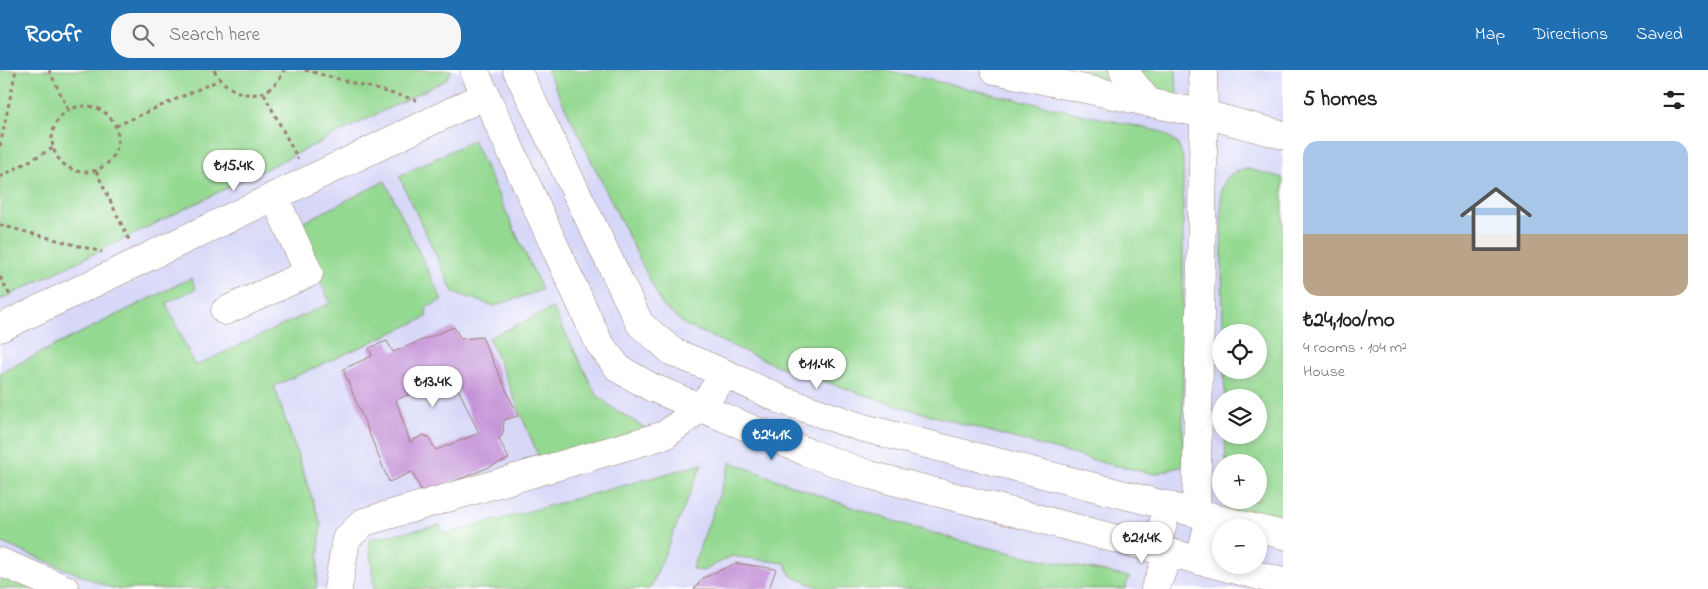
<!DOCTYPE html>
<meta charset="utf-8">
<style>
:root{--surface:#fff;--page:#f6f6f6;--text:#222;--muted:#767676;--line:#e0e0e0;--accent:#1f6fb2}
body{margin:0;font-family:"Indie Flower",sans-serif;background:var(--page);color:var(--text);height:100vh;display:flex;flex-direction:column;font-size:19px;white-space:nowrap}
*{box-sizing:border-box;margin:0}
p{font-size:16px;color:var(--muted)}
.icon{flex:none;width:28px;height:28px;fill:none;stroke:currentColor;stroke-width:2;stroke-linecap:round;stroke-linejoin:round}
.map{position:relative;flex:1;overflow:hidden}
.drawer{display:flex;flex-direction:column;background:var(--surface);width:425px}
.drawer>*{flex:none}
.controls{position:absolute;left:1212px;top:254px;display:grid;gap:10px}
.controls a{display:grid;place-items:center;width:55px;height:55px;border-radius:50%;background:var(--surface);box-shadow:0 2px 8px #0003;font-size:25px}
.price{position:absolute;translate:-50% -42px;padding:0 11px;border-radius:18px;background:#fff;color:#222;font-size:16px;line-height:32px;filter:drop-shadow(0 1px 2px #0008)}
.price::after{content:'';position:absolute;left:50%;top:30px;width:15px;height:11px;margin-left:-8px;background:inherit;clip-path:polygon(0 0,100% 0,50% 100%)}
.price.active{background:var(--accent);color:#fff}
ul{padding:0;list-style:none}
li{display:grid;align-content:center;gap:10px;height:265px;padding:0 20px}
li+li{border-top:1px solid var(--line)}
li span{display:grid;place-items:center;height:155px;border-radius:15px;color:#555}
li>.icon{margin-inline-start:auto}
span .icon{width:90px;height:90px;fill:#fffc;stroke-width:1}
li b{font-size:21px}
h2{display:flex;justify-content:space-between;align-items:center;height:60px;padding:0 20px;font-size:21px}
header{display:flex;align-items:center;gap:30px;box-sizing:border-box;height:70px;padding:0 25px;background:var(--accent);color:#fff}
header strong{font-size:24px}
nav{display:flex;gap:28px;margin-inline-start:auto;font-size:18px}
.search{width:350px;height:45px;background:var(--page);display:flex;align-items:center;gap:12px;box-sizing:border-box;padding:0 18px;border-radius:20px;color:var(--muted);font-size:19px}
main{display:flex;flex:1;min-height:0}
.map>svg:first-child{display:block}
</style>
<header>
<strong>Roofr</strong>
<div class="search"><svg class="icon" aria-label="search" viewBox="0 0 24 24"><circle cx="10" cy="10" r="6"/><path d="M15 15l6 6"/></svg>Search here</div>
<nav><a>Map</a><a>Directions</a><a>Saved</a></nav>
</header>
<main>
<div class="map">
<svg width="1283" height="519" viewBox="0 0 1283 519">
<rect width="100%" height="100%" fill="#fff"/>
<filter id="ink" filterUnits="userSpaceOnUse"><feTurbulence type="fractalNoise" baseFrequency=".02" numOctaves="2"/><feDisplacementMap in="SourceGraphic" scale="10" xChannelSelector="R" yChannelSelector="G"/><feConvolveMatrix kernelMatrix="1 2 1 2 8 2 1 2 1" color-interpolation-filters="sRGB"/></filter>
<filter id="wash" filterUnits="userSpaceOnUse"><feTurbulence type="fractalNoise" baseFrequency=".0096" numOctaves="4" result="noise"/><feDisplacementMap in="SourceGraphic" scale="20" xChannelSelector="R" yChannelSelector="G"/><feGaussianBlur stdDeviation="1.12" result="paint"/><feColorMatrix in="noise" values="0 0 0 0 0 0 0 0 0 0 0 0 0 0 0 0 0 1.4 0 .05"/><feComposite in="paint" operator="in"/></filter>
<g filter="url(#wash)">
<rect width="100%" height="100%" fill="#ecdebb"/>
<!-- built -->
<path fill="#d7d7f8" fill-rule="evenodd" d="M0 0H1283V519H0ZM1221 262H1259V300H1221ZM1221 328H1259V365H1221ZM1221 392H1259V430H1221ZM1221 458H1259V495H1221Z"/>
<!-- green -->
<path fill="#94d991" stroke="#6f7c5e" d="M0 0H452L446 10 0 230Z
M547 0H886L1162 62 1177 73 1183 87V396L1155 404 1104 393 898 336 778 296 685 255 662 235Z
M1066 0H1176L1177 27Z
M473 70 542 220 494 236 453 222 399 106Z
M1248 99 1283 108V453L1226 442V430H1259V392H1226L1225 365H1259V328L1225 327 1224 300H1259V262H1223L1221 121C1226 105 1232 101 1248 99Z
M385 111 442 230 426 238 427 247 274 316 321 454 316 519H114L0 472V303L191 208 196 219 166 233 195 296 330 233 296 156Z
M553 238 596 324 614 339 655 364 528 403 523 390 538 385 489 268Z
M731 392C806 421 880 449 958 470 1014 485 1072 495 1129 507L1125 519H823L791 506 785 493 732 486 703 501 692 499Z
M702 394 650 519H374L369 469 440 455 446 464Z
M0 495 63 519H0Z"/>
<g id="blocks">
<!-- building -->
<path fill="#c493d7" fill-rule="evenodd" d="M454 257 461 269 482 267 518 346 504 350 503 364 499 369 509 389 423 424 412 402 389 412 343 299 372 286 369 278 387 271 393 282ZM452 306 479 363 436 380 428 367 423 365 410 372 396 330Z
M736 493 776 499 769 519H694L703 508Z"/>
</g>
</g>
<g filter="url(#ink)">
<use href="#blocks" fill-opacity="0" stroke="#9b7e73" stroke-width="1"/>
<g fill="none" stroke-linecap="round" stroke-linejoin="round">
<defs>
<path id="minor" d="M474 0 599 273 619 299 651 317 807 382 870 405 1283 512
M517 0 640 254 673 282 726 304 782 330 860 357 1254 458
M995 0 1204 44 1283 65
M1123 0 1149 33
M225 241 309 203 274 126
M0 258 486 25
M1196 443 1204 44 1203 0
M1259 459 1283 465
M1156 480 1168 435
M1200 491 1210 446
M0 492 65 519
M338 519 346 469 364 452 665 365 699 339 726 304
M1155 519 1169 483"/>
</defs>
<!-- minor casing -->
<use href="#minor" stroke="#9b7e73" stroke-width="29"/>
<!-- path -->
<path stroke="#9b7e73" stroke-width="3" stroke-dasharray="4 4" stroke-linecap="butt" d="M49 0 68 40
M214 0C230 30 270 35 284 0
M305 0 420 31
M264 24 298 89
M52 69a33 33 0 1 1 66 0a33 33 0 1 1-66 0Z
M116 56 219 10
M0 76 16 0
M96 101 129 170
M0 107 53 78
M0 155 102 182
M0 207 11 227"/>
<!-- minor -->
<use href="#minor" stroke="#fff" stroke-width="28"/>
</g>
</g>
</svg>
<div class="controls">
<a><svg class="icon" aria-label="locate" viewBox="0 0 24 24"><circle cx="12" cy="12" r="6"/><path d="M12 2v4M12 18v4M2 12h4M18 12h4"/></svg></a>
<a><svg class="icon" aria-label="layers" viewBox="0 0 24 24"><path d="M12 4l9 5-9 5-9-5zM3 14l9 5 9-5"/></svg></a>
<a>+</a>
<a>−</a>
</div>
<b class="price" style="left:234px;top:122px">₺15.4K</b>
<b class="price" style="left:817px;top:320px">₺11.4K</b>
<b class="price" style="left:433px;top:338px">₺13.4K</b>
<b class="price active" style="left:772px;top:391px">₺24.1K</b>
<b class="price" style="left:1142px;top:494px">₺21.4K</b>
</div>
<section class="drawer">
<h2>5 homes<svg class="icon" aria-label="filters" viewBox="0 0 24 24"><path d="M4 7h16M4 17h16"/><circle cx="9" cy="7" r="2"/><circle cx="15" cy="17" r="2"/></svg></h2>
<ul>
<li><span style="background:linear-gradient(#a9c7e8 60%,#b9a48a 0)"><svg class="icon" aria-label="home" viewBox="0 0 24 24"><path d="M3 11l9-7 9 7M6 9v11h12V9"/></svg></span><div><b>₺24,100/mo</b><p>4 rooms · 104 m²</p><p>House</p></div></li>
</ul>
</section>
</main>
